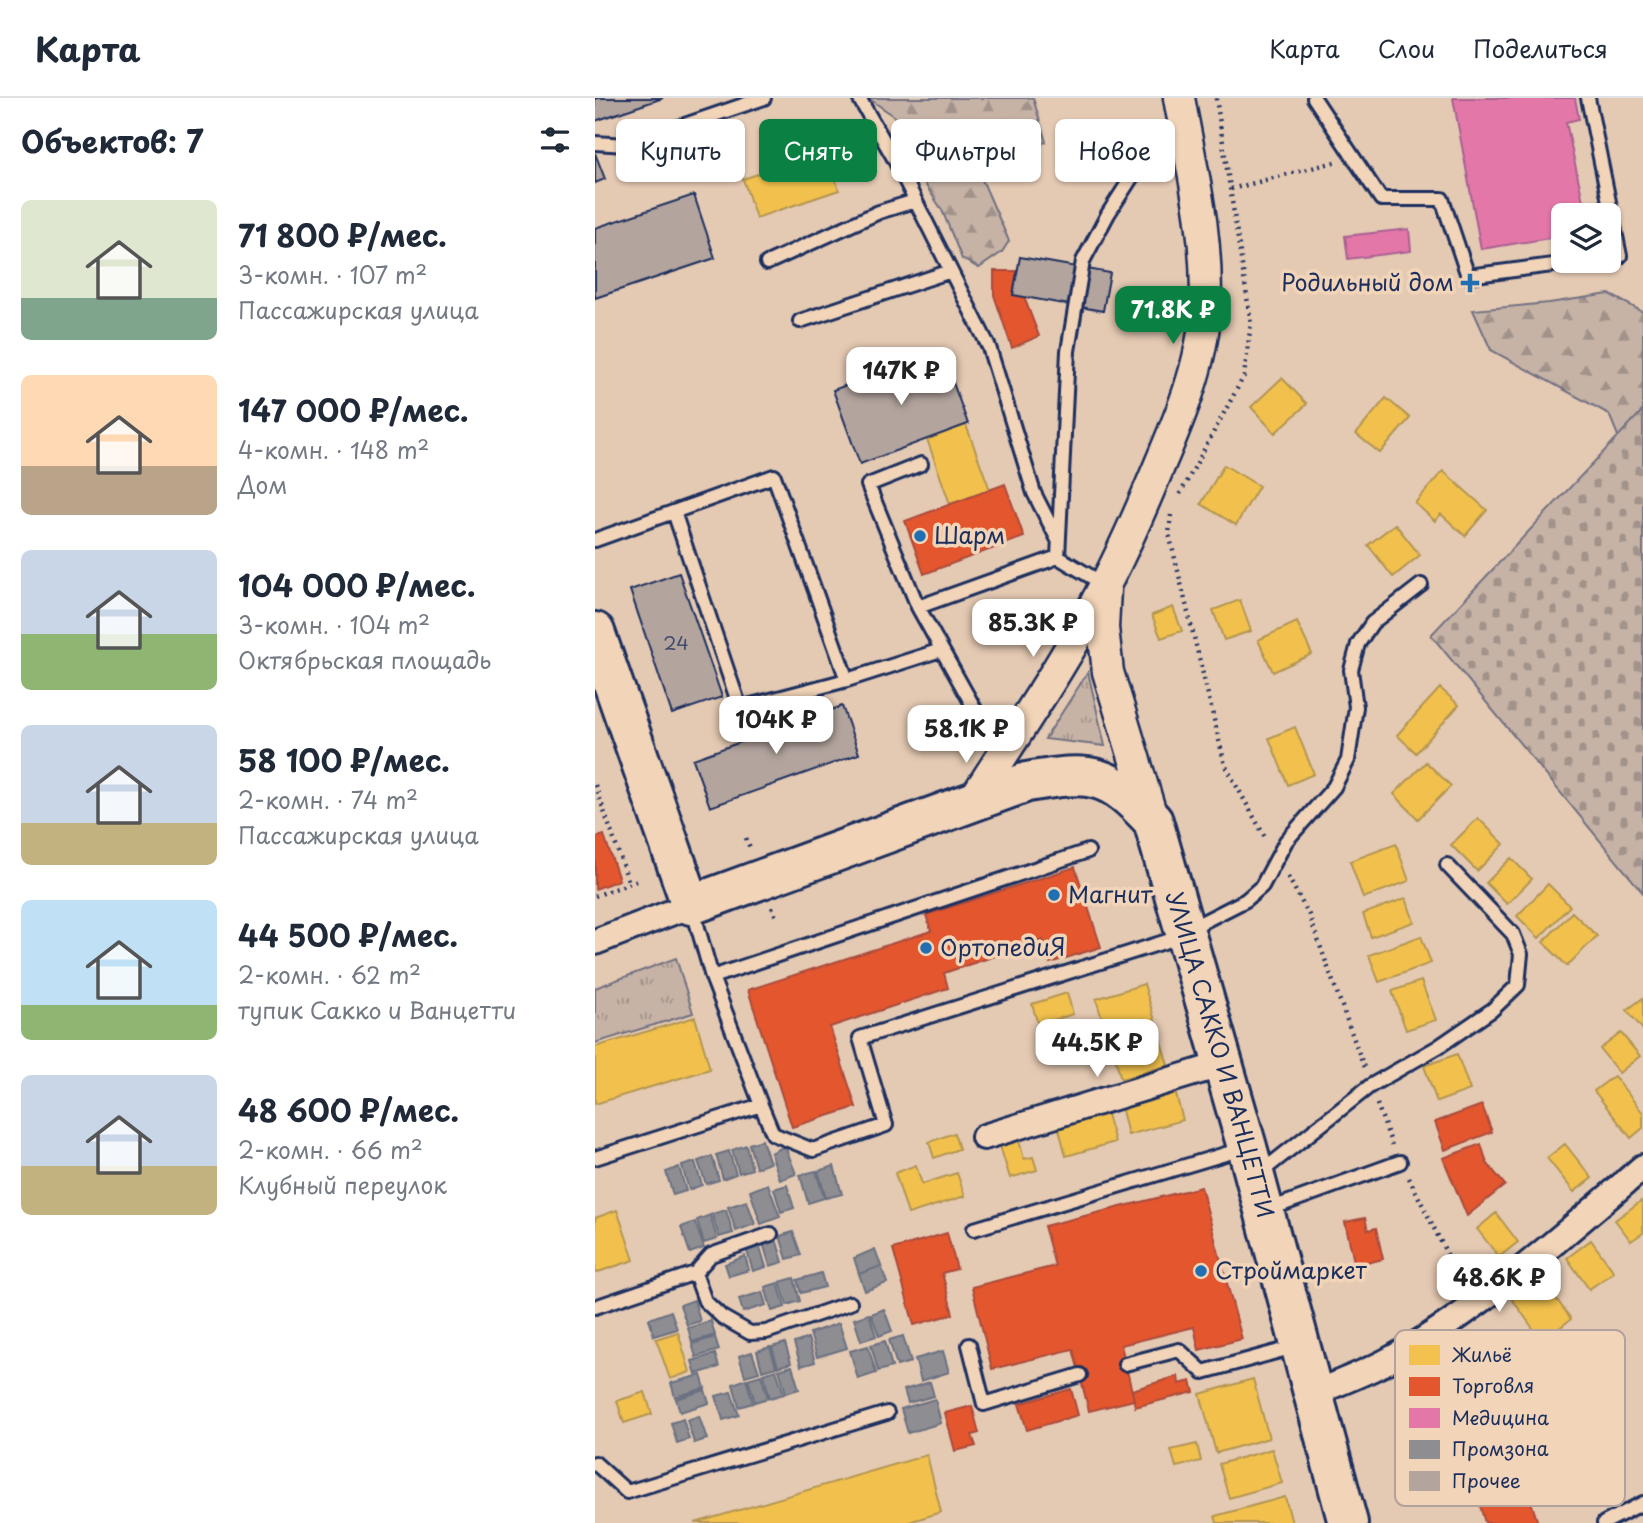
<!DOCTYPE html>
<html lang="ru">
<meta charset="utf-8">
<style>
:root{--surface:#fff;--page:#f6f6f7;--text:#1f2937;--muted:#747a83;--line:#e0e1e3;--accent:#0b8043}
body{margin:0;font-family:"Playpen Sans",sans-serif;background:var(--page);color:var(--text);height:100vh;display:flex;flex-direction:column;font-size:26px;white-space:nowrap}
*{box-sizing:border-box;margin:0}
p{font-size:23px;color:var(--muted)}
.icon{flex:none;width:38px;height:38px;fill:none;stroke:currentColor;stroke-width:2;stroke-linecap:round;stroke-linejoin:round}
.map{position:relative;flex:1;overflow:hidden}
.panel{display:flex;flex-direction:column;background:var(--surface);width:595px}
.panel>*{flex:none}
.guide{position:absolute;left:21px;top:21px;width:665px;height:63px;display:flex;gap:14px}
.buttons{position:absolute;left:956px;top:105px;display:grid;gap:14px}
.buttons a{display:grid;place-items:center;width:70px;height:70px;border-radius:10px;background:var(--surface);box-shadow:0 2px 5px #0004;font-size:35px}
.price{position:absolute;translate:-50% -60px;padding:0 16px;border-radius:14px;background:#fff;color:#222;font-size:23px;line-height:46px;filter:drop-shadow(0 2px 4px #0008)}
.price::after{content:'';position:absolute;left:50%;top:42px;width:21px;height:16px;margin-left:-10px;background:inherit;clip-path:polygon(0 0,100% 0,50% 100%)}
.price.current{background:var(--accent);color:#fff}
ul{padding:0;list-style:none}
li{display:flex;align-items:center;gap:21px;height:175px;padding:0 21px}
li span{display:grid;place-items:center;flex:none;width:196px;height:140px;border-radius:10px;color:#555}
li>.icon{margin-inline-start:auto}
span .icon{width:84px;height:84px;fill:#fffc;stroke-width:1}
li b{font-size:30px}
h2{display:flex;justify-content:space-between;align-items:center;height:84px;padding:0 21px;font-size:30px}
.pill{padding:0 24px;border-radius:10px;background:var(--surface);box-shadow:0 2px 5px #0004;font-size:24px;line-height:63px}
.pill.current{background:var(--accent);color:#fff}
header{display:flex;align-items:center;gap:42px;box-sizing:border-box;height:98px;padding:0 35px;background:var(--surface);border-bottom:2px solid var(--line)}
header strong{font-size:33px}
nav{display:flex;gap:38px;margin-inline-start:auto;font-size:24px}
main{display:flex;flex:1;min-height:0}
.map>svg:first-child{display:block}
</style>
<header>
<strong>Карта</strong>
<nav><a>Карта</a><a>Слои</a><a>Поделиться</a></nav>
</header>
<main>
<section class="panel">
<h2>Объектов: 7<svg class="icon" aria-label="filters" viewBox="0 0 24 24"><path d="M4 7h16M4 17h16"/><circle cx="9" cy="7" r="2"/><circle cx="15" cy="17" r="2"/></svg></h2>
<ul>
<li><span style="background:linear-gradient(#dfe7d0 70%,#7fa58c 0)"><svg class="icon" aria-label="home" viewBox="0 0 24 24"><path d="M3 11l9-7 9 7M6 9v11h12V9"/></svg></span><div><b>71 800 ₽/мес.</b><p>3-комн. · 107 m²</p><p>Пассажирская улица</p></div></li>
<li><span style="background:linear-gradient(#ffd9b3 65%,#b9a48a 0)"><svg class="icon" aria-label="home" viewBox="0 0 24 24"><path d="M3 11l9-7 9 7M6 9v11h12V9"/></svg></span><div><b>147 000 ₽/мес.</b><p>4-комн. · 148 m²</p><p>Дом</p></div></li>
<li><span style="background:linear-gradient(#c9d6e8 60%,#8fb573 0)"><svg class="icon" aria-label="home" viewBox="0 0 24 24"><path d="M3 11l9-7 9 7M6 9v11h12V9"/></svg></span><div><b>104 000 ₽/мес.</b><p>3-комн. · 104 m²</p><p>Октябрьская площадь</p></div></li>
<li><span style="background:linear-gradient(#c9d6e8 70%,#c2b280 0)"><svg class="icon" aria-label="home" viewBox="0 0 24 24"><path d="M3 11l9-7 9 7M6 9v11h12V9"/></svg></span><div><b>58 100 ₽/мес.</b><p>2-комн. · 74 m²</p><p>Пассажирская улица</p></div></li>
<li><span style="background:linear-gradient(#bfe0f5 75%,#8fb573 0)"><svg class="icon" aria-label="home" viewBox="0 0 24 24"><path d="M3 11l9-7 9 7M6 9v11h12V9"/></svg></span><div><b>44 500 ₽/мес.</b><p>2-комн. · 62 m²</p><p>тупик Сакко и Ванцетти</p></div></li>
<li><span style="background:linear-gradient(#c9d6e8 65%,#c2b280 0)"><svg class="icon" aria-label="home" viewBox="0 0 24 24"><path d="M3 11l9-7 9 7M6 9v11h12V9"/></svg></span><div><b>48 600 ₽/мес.</b><p>2-комн. · 66 m²</p><p>Клубный переулок</p></div></li>
</ul>
</section>
<div class="map">
<svg width="1048" height="1425" viewBox="0 0 1048 1425">
<defs>
<pattern id="grass-tufts" width="24" height="20" patternUnits="userSpaceOnUse" patternTransform="scale(1.75)"><rect width="24" height="20" fill="#c7b3a6"/><path d="M3 7l-1-3M5 7V3M7 7l1-3M15 17l-1-3M17 17v-4M19 17l1-3" fill="none" stroke="#a1928a"/></pattern>
<pattern id="forest-firs" width="22" height="20" patternUnits="userSpaceOnUse" patternTransform="scale(1.75)"><rect width="22" height="20" fill="#c7b3a6"/><path d="M5 1l3.5 6h-7zM16 11l3.5 6h-7z" fill="#a1928a"/></pattern>
<pattern id="cemetery-stones" width="16" height="16" patternUnits="userSpaceOnUse" patternTransform="scale(1.75)"><rect width="16" height="16" fill="#c7b3a6"/><path d="M2 7V4a2 2 0 0 1 4 0v3zM10 15v-3a2 2 0 0 1 4 0v3z" fill="#a1928a"/></pattern>
</defs>
<rect width="100%" height="100%" fill="#e5cab3"/>
<filter id="ink" filterUnits="userSpaceOnUse"><feTurbulence type="fractalNoise" baseFrequency=".0143" numOctaves="2"/><feDisplacementMap in="SourceGraphic" scale="14" xChannelSelector="R" yChannelSelector="G"/><feConvolveMatrix kernelMatrix="1 2 1 2 8 2 1 2 1" color-interpolation-filters="sRGB"/></filter>
<g filter="url(#ink)">
<!-- grass -->
<path fill="url(#grass-tufts)" stroke="#717182" stroke-width="2" d="M493 574 510 648 450 641Z
M81 860 98 915 0 945V890Z"/>
<!-- forest -->
<path fill="url(#forest-firs)" stroke="#717182" stroke-width="2" d="M273 0H438L451 44 415 57 385 77 414 143 407 154 384 170 367 161 347 112 324 77 299 18Z
M1014 196 1048 214V577L1035 367 1014 316 896 252 878 212 954 205Z"/>
<!-- cemetery -->
<path fill="url(#cemetery-stones)" stroke="#717182" stroke-width="2" d="M1048 312V795L836 537Z"/>
<!-- homes -->
<path fill="#f2c14e" stroke="#b29553" stroke-width="2" d="M231 53 244 92 161 120 148 81Z
M687 280 712 306 680 335 656 309Z
M791 300 815 320 785 355 761 336Z
M371 327 395 392 355 406 332 341Z
M629 367 664 388 641 427 606 406Z
M848 373 892 412 870 438 846 416 840 423 820 405Z
M800 426 825 457 798 479 773 447Z
M645 502 656 533 629 542 618 512Z
M578 509 587 533 566 540 557 517Z
M702 524 717 556 678 574 663 542Z
M845 590 864 607 821 655 802 637Z
M700 629 719 676 693 687 674 640Z
M831 664 856 688 823 721 799 696Z
M883 720 909 746 882 773 856 747Z
M801 746 814 783 768 800 755 763Z
M916 760 937 781 912 806 891 785Z
M953 786 975 808 944 840 922 818Z
M811 800 819 824 776 839 768 816Z
M977 814 1002 838 972 868 948 844Z
M826 838 836 865 784 884 774 857Z
M826 883 841 922 811 932 797 893Z
M549 886 562 929 514 944 501 901Z
M472 895 478 916 443 927 437 906Z
M1048 900V932L1032 912Z
M100 919 115 971 0 1006V949Z
M1026 935 1045 958 1024 975 1005 951Z
M564 937 573 967 526 981 518 952Z
M862 956 875 992 842 1004 829 968Z
M1019 978 1048 1015V1030L1036 1040 999 993Z
M580 993 588 1022 533 1037 526 1008Z
M511 1013 520 1044 471 1058 463 1027Z
M359 1035 364 1051 339 1060 334 1044Z
M423 1039 429 1061 438 1059 442 1072 415 1080 404 1045Z
M970 1046 997 1080 979 1094 952 1060Z
M321 1067 327 1086 362 1075 370 1098 313 1116 300 1075Z
M1046 1103 1048 1107V1135L1036 1143 1020 1122Z
M22 1112 39 1162 0 1175V1120Z
M901 1115 923 1144 904 1159 882 1131Z
M996 1142 1019 1174 994 1191 972 1160Z
M946 1180 976 1221 947 1243 917 1201Z
M83 1234 95 1274 75 1281 61 1241Z
M658 1281 674 1340 621 1355 605 1296Z
M50 1294 57 1316 29 1325 22 1303Z
M602 1346 606 1363 581 1369 576 1352Z
M677 1351 687 1385 634 1400 624 1366Z
M332 1357 346 1414 311 1425H100Z
M690 1399 697 1425H622L620 1418Z"/>
<!-- shops -->
<path fill="#e4572e" stroke="#a84b3c" stroke-width="2" d="M399 173H422L418 197 429 199 444 238 417 250 399 197Z
M410 386 429 439 329 476 310 423Z
M9 737 24 782 0 791V740Z
M480 769 506 849 455 865 448 842 349 875 353 890 235 929 261 1009 197 1029 153 892 336 833 331 817Z
M887 1007 897 1034 850 1052 840 1024Z
M886 1046 892 1065 910 1087 872 1118 848 1060Z
M606 1089 647 1241 604 1252 599 1229 526 1247 539 1302 494 1313 478 1251 397 1271 377 1189 460 1168 449 1128Z
M770 1120 773 1132 781 1130 788 1161 760 1168 750 1124Z
M352 1135 362 1171 347 1175 358 1216 319 1227 298 1151Z
M583 1278 584 1286 596 1283 599 1294 540 1309 537 1292Z
M476 1291 483 1317 432 1332 424 1306Z
M377 1308 384 1335 377 1337 381 1348 360 1353 350 1315Z
M962 1335 977 1365 931 1388 943 1425H890L875 1372Z"/>
<!-- health -->
<path fill="#e377a8" stroke="#a76192" stroke-width="2" d="M858 0H980L984 21 971 24 991 117H968V138L886 151Z
M814 131 816 153 753 161 750 138Z"/>
<!-- industry -->
<path fill="#8d8d92" stroke="#6b7182" stroke-width="2" d="M167 1042 175 1065 161 1070 154 1046Z
M151 1047 157 1071 144 1075 137 1052Z
M190 1048 201 1076 185 1082 176 1055Z
M134 1053 141 1076 128 1081 121 1057Z
M117 1058 124 1082 111 1086 103 1063Z
M100 1064 107 1087 94 1092 87 1068Z
M239 1068 247 1096 231 1100 223 1073Z
M84 1069 91 1093 78 1097 71 1074Z
M221 1073 229 1100 213 1105 205 1077Z
M173 1086 185 1119 166 1126 155 1093Z
M192 1087 199 1110 186 1114 179 1091Z
M152 1103 160 1126 141 1133 133 1109Z
M131 1112 138 1135 124 1139 117 1116Z
M115 1117 122 1141 109 1145 102 1122Z
M100 1124 109 1150 95 1155 86 1129Z
M198 1134 206 1157 192 1161 185 1138Z
M181 1141 188 1164 175 1168 168 1145Z
M164 1146 171 1169 158 1173 151 1150Z
M280 1151 286 1168 264 1176 259 1160Z
M150 1158 154 1172 134 1178 130 1166Z
M286 1168 292 1185 270 1193 264 1176Z
M226 1175 230 1189 206 1195 202 1182Z
M199 1180 205 1203 192 1207 185 1184Z
M183 1185 190 1209 177 1213 170 1189Z
M167 1194 171 1207 148 1214 144 1201Z
M99 1202 105 1223 92 1227 85 1207Z
M289 1211 297 1233 284 1238 276 1216Z
M76 1213 82 1231 59 1238 54 1221Z
M274 1216 281 1238 266 1243 259 1221Z
M116 1223 120 1237 97 1244 93 1230Z
M244 1225 252 1250 222 1259 215 1235Z
M308 1238 316 1264 302 1268 294 1242Z
M120 1239 124 1252 101 1259 97 1246Z
M213 1240 220 1264 206 1268 199 1245Z
M290 1243 297 1269 283 1273 276 1247Z
M190 1245 196 1265 183 1269 177 1249Z
M273 1248 281 1275 263 1281 255 1253Z
M175 1249 181 1269 167 1273 162 1253Z
M348 1253 354 1274 326 1283 320 1261Z
M157 1254 164 1274 150 1278 144 1258Z
M120 1256 124 1269 101 1276 97 1263Z
M197 1268 204 1291 191 1295 184 1272Z
M181 1272 189 1296 175 1300 168 1276Z
M106 1277 110 1290 80 1299 76 1285Z
M166 1277 173 1300 160 1304 153 1281Z
M151 1281 158 1305 144 1309 138 1286Z
M335 1284 339 1298 313 1305 309 1292Z
M110 1292 114 1305 85 1314 81 1301Z
M136 1294 144 1317 128 1322 121 1298Z
M340 1301 346 1325 313 1335 306 1311Z
M104 1318 112 1341 99 1345 92 1322Z
M88 1321 94 1341 82 1345 76 1325Z"/>
<!-- building -->
<path fill="#b3a49e" stroke="#1b2f5e" stroke-width="2" d="M0 0H68L0 23Z
M0 55 10 81 0 85Z
M99 97 120 160 0 200V130Z
M425 159 515 175 508 213 418 197Z
M346 252 373 326 265 366 238 292Z
M84 475 127 599 77 616 35 492Z
M247 608 264 656 115 709 98 661Z"/>
<g fill="none" stroke-linecap="round" stroke-linejoin="round">
<defs>
<path id="service" d="M264 0 300 62 394 249 439 395 463 442
M719 0 786 101H847L873 178 989 163
M993 0 1025 158 1013 159
M0 45 31 47 169 0
M172 165 284 114 320 103
M205 223 356 173
M326 366 273 387 323 509 406 658
M79 414 145 610 252 582
M0 442 179 378 252 582 346 552
M463 459 473 253 488 163 513 116 540 74 591 39
M463 459 510 487
M323 509 463 459
M594 831 651 802 667 788 691 743 739 689 753 662 761 609 756 572 763 546 777 525 826 487
M117 879 493 753
M166 1007 178 1036 218 1052 291 1027 265 940 588 838
M0 1060 166 1007 117 879 97 809
M665 1075 775 988 843 949 897 912 923 887 926 856 918 836 852 767
M672 1112 805 1064
M379 1131 647 1051
M100 1175 116 1157 176 1136
M0 1209 100 1175 110 1203 127 1219 155 1235 171 1234 255 1205
M374 1247 389 1306 485 1277
M530 1266 584 1252 608 1274 703 1248
M0 1365 32 1394 292 1315
M1009 1425 1048 1405"/>
<path id="minor" d="M0 844 96 807
M389 1039 628 966
M717 1296C743 1285 771 1275 796 1261 886 1211 970 1136 1048 1069"/>
<path id="tertiary" d="M510 491 508 530 513 574 558 722
M378 703C423 632 472 562 510 487 531 447 548 407 565 366 585 319 607 266 610 215 615 142 597 71 584 0"/>
<g id="primary">
<path id="s1" d="M0 534 96 807 432 684C497 673 513 674 558 723L652 1049 753 1425"/>
</g>
</defs>
<!-- service casing -->
<use href="#service" stroke="#1b2f5e" stroke-width="18"/>
<!-- minor casing -->
<use href="#minor" stroke="#1b2f5e" stroke-width="30"/>
<!-- tertiary casing -->
<use href="#tertiary" stroke="#1b2f5e" stroke-width="35"/>
<!-- primary casing -->
<use href="#primary" stroke="#1b2f5e" stroke-width="44"/>
<!-- path -->
<path stroke="#1b2f5e" stroke-width="4.5" stroke-dasharray="2 5" stroke-linecap="butt" d="M636 91 740 64
M585 396 649 278 656 225 621 0
M576 417 574 436 630 667 671 741
M0 687 34 785
M151 740 156 752
M693 779 714 817 770 972
M0 798 41 783
M177 809 181 819
M782 1006 797 1047
M814 1080 868 1188"/>
<!-- service -->
<use href="#service" stroke="#f2d4b8" stroke-width="12"/>
<!-- minor -->
<use href="#minor" stroke="#f2d4b8" stroke-width="24"/>
<!-- tertiary -->
<use href="#tertiary" stroke="#f2d4b8" stroke-width="30"/>
<!-- primary -->
<use href="#primary" stroke="#f2d4b8" stroke-width="38"/>
</g>
</g>
<!-- markers -->
<g fill="#1f6fb2" stroke="#f2d4b8" stroke-width="2.5">
<path d="M871.5 174.5h7v7h7v7h-7v7h-7v-7h-7v-7h7z"/>
<circle cx="325" cy="438" r="7"/>
<circle cx="459" cy="797" r="7"/>
<circle cx="331" cy="850" r="7"/>
<circle cx="606" cy="1173" r="7"/>
</g>
<g text-anchor="middle" stroke-width="7" stroke-linejoin="round" paint-order="stroke">
<!-- number labels -->
<g font-size="19" fill="#414c6e">
<text x="81" y="552">24</text>
</g>
<!-- poi labels -->
<g font-size="23" fill="#1b2f5e" stroke="#f2d4b8" text-anchor="start">
<text x="859" y="193" text-anchor="end">Родильный дом</text>
<text x="339" y="446">Шарм</text>
<text x="473" y="805">Магнит</text>
<text x="345" y="858">ОртопедиЯ</text>
<text x="620" y="1181">Строймаркет</text>
</g>
<!-- street labels -->
<g font-size="23" fill="#1b2f5e" stroke="#f2d4b8">
<text dy="8" stroke="none"><textPath href="#s1" startOffset="1032">УЛИЦА САККО И ВАНЦЕТТИ</textPath></text>
</g>
</g>
<!-- legend -->
<rect x="800" y="1232" width="230" height="176" rx="10" fill="#f2d4b8" stroke="#b2a29d" stroke-width="2"/>
<rect x="814" y="1247" width="31" height="20" fill="#f2c14e"/>
<rect x="814" y="1279" width="31" height="19" fill="#e4572e"/>
<rect x="814" y="1310" width="31" height="20" fill="#e377a8"/>
<rect x="814" y="1342" width="31" height="19" fill="#8d8d92"/>
<rect x="814" y="1373" width="31" height="20" fill="#b3a49e"/>
<g font-size="19" fill="#1b2f5e">
<text x="857" y="1264">Жильё</text>
<text x="857" y="1295">Торговля</text>
<text x="857" y="1327">Медицина</text>
<text x="857" y="1358">Промзона</text>
<text x="857" y="1390">Прочее</text>
</g>
</svg>
<div class="buttons">
<a><svg class="icon" aria-label="layers" viewBox="0 0 24 24"><path d="M12 4l9 5-9 5-9-5zM3 14l9 5 9-5"/></svg></a>
</div>
<b class="price current" style="left:578px;top:248px">71.8K ₽</b>
<b class="price" style="left:306px;top:309px">147K ₽</b>
<b class="price" style="left:438px;top:561px">85.3K ₽</b>
<b class="price" style="left:181px;top:658px">104K ₽</b>
<b class="price" style="left:371px;top:667px">58.1K ₽</b>
<b class="price" style="left:502px;top:981px">44.5K ₽</b>
<b class="price" style="left:904px;top:1216px">48.6K ₽</b>
<div class="guide">
<a class="pill">Купить</a>
<a class="pill current">Снять</a>
<a class="pill">Фильтры</a>
<a class="pill">Новое</a>
</div>
</div>
</main>
